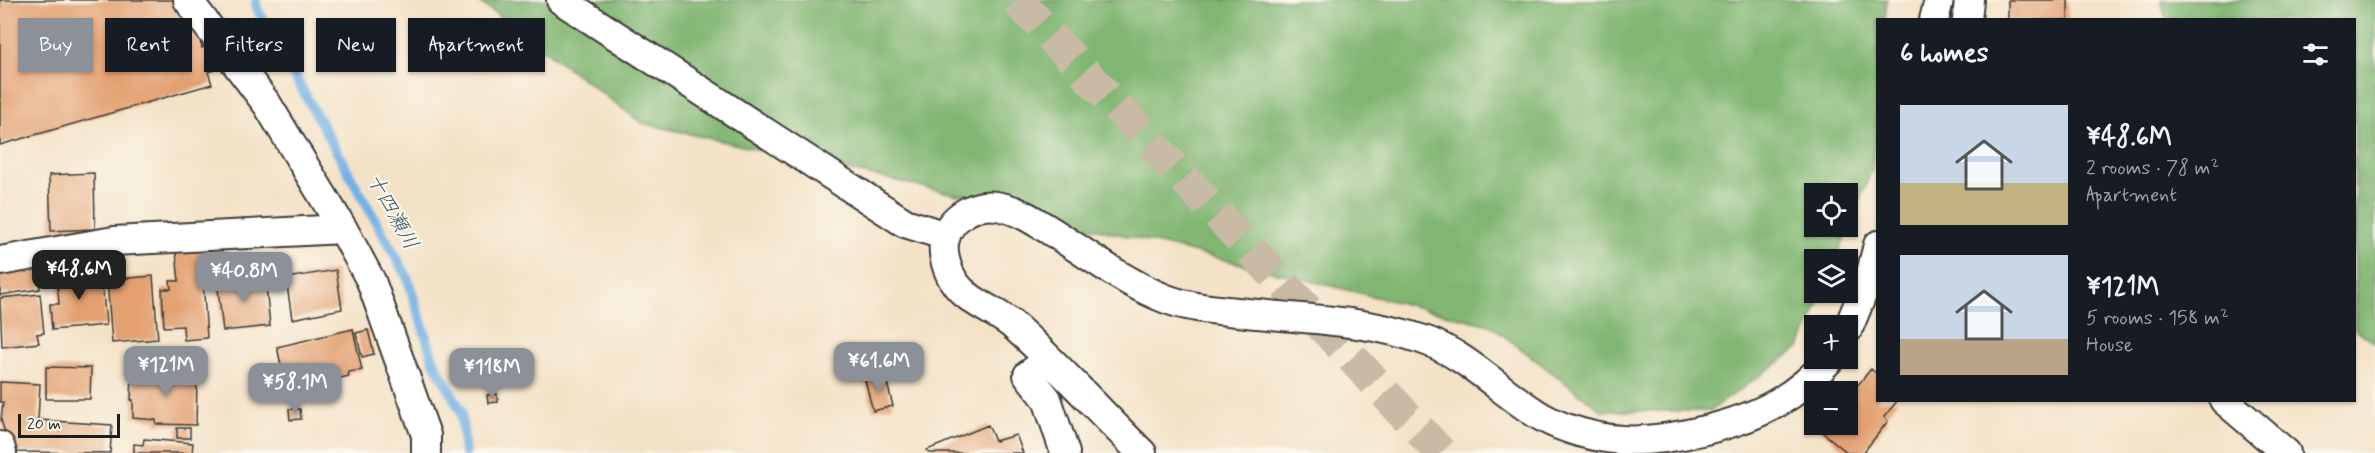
<!DOCTYPE html>
<meta charset="utf-8">
<style>
:root{--surface:#171b24;--page:#20242c;--text:#f1f3f6;--muted:#9ea1a6;--accent:#8c9099}
body{margin:0;font-family:Mynerve,"Klee One",sans-serif;background:var(--page);color:var(--text);height:100vh;display:flex;flex-direction:column;font-size:22px;white-space:nowrap}
*{box-sizing:border-box;margin:0}
p{font-size:20px;color:var(--muted)}
.icon{flex:none;width:33px;height:33px;fill:none;stroke:currentColor;stroke-width:2;stroke-linecap:round;stroke-linejoin:round}
.map{position:relative;flex:1;overflow:hidden}
.side{position:absolute;left:1876px;top:18px;width:480px;height:384px;display:flex;flex-direction:column;background:var(--surface);border-radius:0px;box-shadow:0 2px 4px #0004}
.side>*{flex:none}
.top-card{position:absolute;left:18px;top:18px;width:570px;height:54px;display:flex;gap:12px}
.controls{position:absolute;left:1804px;top:183px;display:grid;gap:12px}
.controls a{display:grid;place-items:center;width:54px;height:54px;border-radius:0px;background:var(--surface);box-shadow:0 2px 4px #0004;font-size:30px}
.scale{position:absolute;left:18px;bottom:15px;width:102px;box-sizing:border-box;padding-left:6px;border:3px solid #1c1c1c;border-top:0;font-size:16px;line-height:21px;white-space:nowrap;color:#1c1c1c;-webkit-text-stroke:4px #fbf7ec;paint-order:stroke}
.price{position:absolute;translate:-50% -51px;padding:0 14px;border-radius:12px;background:var(--accent);color:#fff;font-size:20px;line-height:39px;filter:drop-shadow(0 2px 3px #0008)}
.price::after{content:'';position:absolute;left:50%;top:36px;width:18px;height:14px;margin-left:-9px;background:inherit;clip-path:polygon(0 0,100% 0,50% 100%)}
.price.on{background:#222;color:#fff}
ul{padding:0;list-style:none}
li{display:flex;align-items:center;gap:18px;height:150px;padding:0 24px}
li span{display:grid;place-items:center;flex:none;width:168px;height:120px;border-radius:0px;color:#555}
li>.icon{margin-inline-start:auto}
span .icon{width:72px;height:72px;fill:#fffc;stroke-width:1}
li b{font-size:26px}
h2{display:flex;justify-content:space-between;align-items:center;height:72px;padding:0 24px;font-size:26px}
.chip{padding:0 21px;border-radius:0px;background:var(--surface);box-shadow:0 2px 4px #0004;font-size:21px;line-height:54px}
.chip.on{background:var(--accent);color:#fff}
.map>svg:first-child{display:block}
</style>
<div class="map">
<svg width="2375" height="453" viewBox="0 0 2375 453">
<rect width="100%" height="100%" fill="#fbf7ec"/>
<filter id="ink" filterUnits="userSpaceOnUse"><feTurbulence type="fractalNoise" baseFrequency=".0167" numOctaves="2"/><feDisplacementMap in="SourceGraphic" scale="12" xChannelSelector="R" yChannelSelector="G"/><feConvolveMatrix kernelMatrix="1 2 1 2 8 2 1 2 1" color-interpolation-filters="sRGB"/></filter>
<filter id="wash" filterUnits="userSpaceOnUse"><feTurbulence type="fractalNoise" baseFrequency=".008" numOctaves="4" result="noise"/><feDisplacementMap in="SourceGraphic" scale="24" xChannelSelector="R" yChannelSelector="G"/><feGaussianBlur stdDeviation="1.35" result="paint"/><feColorMatrix in="noise" values="0 0 0 0 0 0 0 0 0 0 0 0 0 0 0 0 0 1.4 0 .05"/><feComposite in="paint" operator="in"/></filter>
<g filter="url(#wash)">
<rect width="100%" height="100%" fill="#f4e2c7"/>
<!-- forest -->
<path fill="#81b672" stroke="#4e6947" stroke-width="1.5" fill-rule="evenodd" d="M477 0H1887L1885 19 1878 20V105L1872 170 1836 259 1815 260V292L1823 293 1800 347 1710 411H1602L1490 325 1053 218 990 194 958 195 642 123ZM1815 194H1848V226H1815Z
M2161 0H2375V343L2355 329V20L2166 19Z"/>
<g fill="none" stroke-linecap="round" stroke-linejoin="round">
<!-- stream -->
<path stroke="#72b1e5" stroke-width="10" d="M256 0V7L407 277 434 362 461 411 465 453"/>
</g>
<g id="blocks">
<!-- building -->
<path fill="#e3a071" d="M0 0H174L175 5 188 1 202 48 208 46 215 70 208 72 212 84 0 145Z
M2008 0H2068V20H2008Z
M94 173 95 229 51 231 49 175Z
M205 250 207 279H203L207 338 184 340 183 326 164 327 162 289H171L170 281H179L176 252Z
M38 269 40 289 0 295V274Z
M101 269 106 325 52 330 50 304H59L57 277 66 276V273Z
M336 270 342 309 292 319 286 278Z
M265 275 270 326 223 331 217 280Z
M153 276 158 339 112 343 107 280Z
M40 294 44 333 37 334 39 343 2 347 0 298Z
M353 329 362 370 348 372 349 376 287 391 277 347Z
M368 330 374 354 362 357 356 333Z
M166 359 182 360V370L166 369Z
M46 367 91 368 90 399H46Z
M1871 369 1878 375V400H1898L1884 417 1888 421 1863 453H1848L1821 431 1826 424H1848V397Z
M178 371H200V380H197L196 425 156 424V420L133 418V400H131L132 373 149 376 150 372 178 373Z
M885 375 893 406 873 411 865 380Z
M0 382 40 384 38 420 112 425 110 453 11 452 1 420 3 402H0Z
M497 394 498 402 488 403 487 395Z
M289 409H300L301 419 290 420Z
M988 425 995 441 1016 435 1023 453H929L927 450Z
M177 428H190V438H177Z
M144 439 193 443 192 453H134V444L143 445Z"/>
</g>
</g>
<g filter="url(#ink)">
<use href="#blocks" fill-opacity="0" stroke="#3c3a36" stroke-width="1.5"/>
<g fill="none" stroke-linecap="round" stroke-linejoin="round">
<!-- highway-tunnel -->
<path stroke="#c9baa5" stroke-width="33" stroke-dasharray="33 16" stroke-linecap="butt" d="M1017 0 1441 453"/>
<defs>
<path id="street" d="M188 0 267 104 343 229 371 281 426 435V453
M561 0 905 223 946 236
M1934 20 1939 0
M1967 20 1969 0
M0 261 114 241 343 229
M1848 329 1871 273 1878 245
M1048 360 1028 375 1047 399 1065 453
M2224 400 2286 453
M0 446 2 453
M1142 453C1099 411 1059 366 1014 326 998 312 975 305 961 290 950 279 942 259 944 243 947 219 973 203 996 206 1018 209 1036 222 1054 233 1088 255 1122 280 1159 296 1185 308 1218 310 1247 313 1306 319 1367 320 1424 340 1466 354 1504 395 1542 417 1565 430 1596 438 1622 440 1665 443 1740 425 1777 403 1798 391 1815 376 1831 358"/>
</defs>
<!-- street casing -->
<use href="#street" stroke="#3c3a36" stroke-width="32"/>
<!-- street -->
<use href="#street" stroke="#fff" stroke-width="28"/>
</g>
</g>
<g text-anchor="middle" stroke-width="4.5" stroke-linejoin="round" paint-order="stroke">
<!-- water labels -->
<g font-size="21" font-style="italic" fill="#3e586c" stroke="#fbf7ec">
<text transform="translate(393 211) rotate(61)" y="7">十四瀬川</text>
</g>
</g>
</svg>
<div class="controls">
<a><svg class="icon" aria-label="locate" viewBox="0 0 24 24"><circle cx="12" cy="12" r="6"/><path d="M12 2v4M12 18v4M2 12h4M18 12h4"/></svg></a>
<a><svg class="icon" aria-label="layers" viewBox="0 0 24 24"><path d="M12 4l9 5-9 5-9-5zM3 14l9 5 9-5"/></svg></a>
<a>+</a>
<a>−</a>
</div>
<div class="scale">20 m</div>
<b class="price on" style="left:79px;top:301px">¥48.6M</b>
<b class="price" style="left:244px;top:303px">¥40.8M</b>
<b class="price" style="left:879px;top:393px">¥61.6M</b>
<b class="price" style="left:166px;top:397px">¥121M</b>
<b class="price" style="left:492px;top:399px">¥118M</b>
<b class="price" style="left:295px;top:414px">¥58.1M</b>
<div class="top-card">
<a class="chip on">Buy</a>
<a class="chip">Rent</a>
<a class="chip">Filters</a>
<a class="chip">New</a>
<a class="chip">Apartment</a>
</div>
<section class="side">
<h2>6 homes<svg class="icon" aria-label="filters" viewBox="0 0 24 24"><path d="M4 7h16M4 17h16"/><circle cx="9" cy="7" r="2"/><circle cx="15" cy="17" r="2"/></svg></h2>
<ul>
<li><span style="background:linear-gradient(#c9d6e8 65%,#c2b280 0)"><svg class="icon" aria-label="home" viewBox="0 0 24 24"><path d="M3 11l9-7 9 7M6 9v11h12V9"/></svg></span><div><b>¥48.6M</b><p>2 rooms · 78 m²</p><p>Apartment</p></div></li>
<li><span style="background:linear-gradient(#c9d6e8 70%,#b9a48a 0)"><svg class="icon" aria-label="home" viewBox="0 0 24 24"><path d="M3 11l9-7 9 7M6 9v11h12V9"/></svg></span><div><b>¥121M</b><p>5 rooms · 158 m²</p><p>House</p></div></li>
</ul>
</section>
</div>
